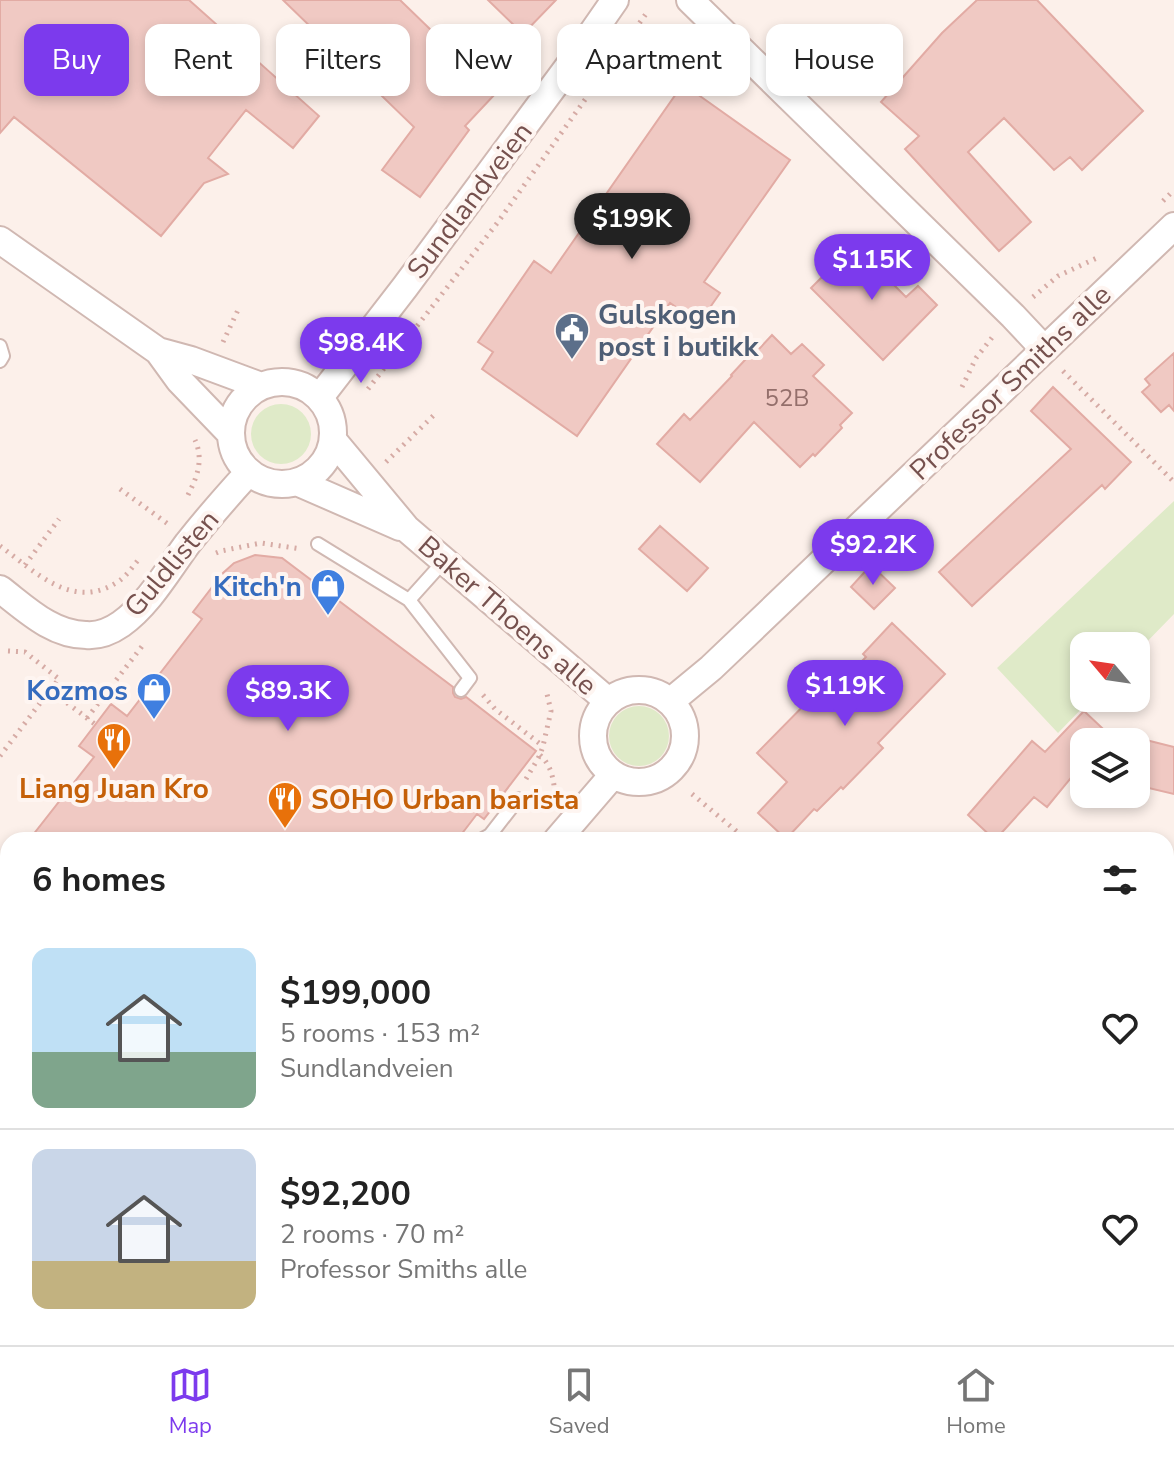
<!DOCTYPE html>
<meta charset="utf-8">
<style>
:root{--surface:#fff;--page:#f2f2f2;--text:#222;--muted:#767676;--line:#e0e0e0;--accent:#7c3aed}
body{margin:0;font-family:"Nunito Sans",sans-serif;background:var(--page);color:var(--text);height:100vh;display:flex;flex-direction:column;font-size:30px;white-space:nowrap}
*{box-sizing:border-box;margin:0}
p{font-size:26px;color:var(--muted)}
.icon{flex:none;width:44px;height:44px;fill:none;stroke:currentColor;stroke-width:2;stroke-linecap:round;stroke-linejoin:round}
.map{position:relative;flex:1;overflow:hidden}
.details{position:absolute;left:0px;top:832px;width:1174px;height:514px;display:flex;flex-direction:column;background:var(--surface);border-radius:24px 24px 0 0;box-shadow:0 4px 12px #0003}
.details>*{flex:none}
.top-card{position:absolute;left:24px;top:24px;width:1126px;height:72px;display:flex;gap:16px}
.needle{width:52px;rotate:299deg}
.controls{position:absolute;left:1070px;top:632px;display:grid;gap:16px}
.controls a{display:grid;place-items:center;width:80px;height:80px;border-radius:16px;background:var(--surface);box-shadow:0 4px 12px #0003;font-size:40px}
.price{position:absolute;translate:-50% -68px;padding:0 18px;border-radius:28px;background:var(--accent);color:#fff;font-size:26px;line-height:52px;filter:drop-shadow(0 2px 4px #0008)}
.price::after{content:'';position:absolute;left:50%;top:48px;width:24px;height:18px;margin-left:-12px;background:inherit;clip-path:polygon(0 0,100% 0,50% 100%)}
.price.active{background:#222;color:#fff}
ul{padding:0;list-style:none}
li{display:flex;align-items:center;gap:24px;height:200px;padding:0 32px}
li+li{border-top:2px solid var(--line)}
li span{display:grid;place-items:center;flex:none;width:224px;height:160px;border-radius:16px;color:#555}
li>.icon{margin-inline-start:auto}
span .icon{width:96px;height:96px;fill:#fffc;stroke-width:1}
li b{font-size:34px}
h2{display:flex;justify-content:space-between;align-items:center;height:96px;padding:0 32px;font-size:34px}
.chip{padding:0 28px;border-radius:16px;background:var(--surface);box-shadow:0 4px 12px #0003;font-size:28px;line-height:72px}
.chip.active{background:var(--accent);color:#fff}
.menu{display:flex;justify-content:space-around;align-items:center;height:112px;border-top:2px solid var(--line);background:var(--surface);font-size:22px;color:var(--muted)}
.menu a{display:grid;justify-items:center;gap:4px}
.menu .active{color:var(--accent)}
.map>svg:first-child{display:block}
</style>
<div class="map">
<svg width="1174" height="1345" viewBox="0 0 1174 1345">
<rect width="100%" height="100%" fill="#fcf0ea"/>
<!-- green -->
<path fill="#dfeac8" d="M251 434a30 30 0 1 1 60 0a30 30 0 1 1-60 0Z
M1174 501V614L1136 653V646H1084V698H1092L1058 733 997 668Z
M609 736a30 30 0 1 1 60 0a30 30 0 1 1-60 0Z"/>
<!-- building -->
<path fill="#f0c9c3" stroke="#e2aba4" stroke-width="2" d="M0 0H189L319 116 293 148 246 110 208 158 228 174 204 183 161 236 14 117 0 133Z
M283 0H400L496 93 465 126 469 130 420 197 382 170 414 127Z
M488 0H556L523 34Z
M977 0H1037L1143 111 1082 170 1070 157 1054 170 1004 118 968 152 1031 222 999 251 905 149 919 136 881 102 942 33Z
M683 84 790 160 704 282 720 293 699 323 670 303 577 436 482 369 493 352 478 342 534 261 551 273Z
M854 245 906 297 918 286 937 305 883 360 811 288Z
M772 335 791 354 802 344 824 365 813 376 852 413 840 425 842 428 815 456 813 454 800 467 754 422 700 482 657 444 684 414 690 420 732 376 731 375 758 346 760 348Z
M1174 353V411L1169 405 1161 412 1142 392 1150 385 1145 379Z
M1053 387 1131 462 1105 489 1102 485 972 606 939 572 1071 449 1031 411Z
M660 526 708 568 687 591 639 549Z
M255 555 282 558 453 687V693L455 697 461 699 466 697 536 751 484 819 477 814 457 840H29L94 757 79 746 111 704 127 716 202 619 193 612 223 573 234 563Z
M871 565 895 588 874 609 851 587Z
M892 623 945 674 878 743 883 748 843 789 841 787 817 811 814 809 786 839 758 813 787 782 757 753 824 685 831 692 866 657 863 654Z
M1084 711 1117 742H1084V762L1047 807 1034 797 995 840 968 815 1032 741 1045 752Z
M1142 739 1174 747V794L1136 785V765Z"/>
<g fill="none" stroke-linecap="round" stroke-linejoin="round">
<defs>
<path id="lane" d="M0 346 3 356 0 361
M318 544 409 600 444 561
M409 600 470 678 461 690
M481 840 490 835 518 799"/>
<path id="street" d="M690 0 1013 316 1044 349
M0 240 158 351 179 380 230 433
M158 351 191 360 261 386
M231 433a51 51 0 1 1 102 0a51 51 0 1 1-102 0Z
M320 397 405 287 574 59 615 0
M333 440 407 529 608 701
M297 482 400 527
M0 589C25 608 52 635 86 635 98 636 111 631 121 624 149 604 168 570 188 543 207 519 228 495 249 472
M593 736a46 46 0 1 1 92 0a46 46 0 1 1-92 0Z
M671 701 711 668 1174 226
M557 840 612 776
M1166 892 1174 881
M1166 1115 1174 1111
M168 1345 173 1338
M805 1345 810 1338"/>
</defs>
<!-- lane casing -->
<use href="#lane" stroke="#d0b8b2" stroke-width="16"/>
<!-- street casing -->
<use href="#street" stroke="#d0b8b2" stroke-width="30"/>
<!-- path -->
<path stroke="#d6aba5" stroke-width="5" stroke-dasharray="2 6" stroke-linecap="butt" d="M1163 201 1174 190
M1033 297 1058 276 1099 257
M223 342 238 310
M1063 371 1174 482
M962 387 976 358 994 335
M368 389 498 222 648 11
M386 462 434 415
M120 489 168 524
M188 495C197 477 204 460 195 440
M0 546C36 572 73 612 119 581 128 575 134 564 141 557
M216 553 221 551 261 543 301 549
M25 565 59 519
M8 651 25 652 59 679 50 690 96 725
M483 695 495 709 543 746
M87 718 143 645
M540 755C552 766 554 781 555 796
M0 756 50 690
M526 779 540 755 543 746 551 711 547 694
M692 794 747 840
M299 1338 308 1345"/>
<!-- lane -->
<use href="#lane" stroke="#fff" stroke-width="12"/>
<!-- street -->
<use href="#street" stroke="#fff" stroke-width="26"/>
</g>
<!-- icons -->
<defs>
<symbol id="civic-pin" viewBox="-11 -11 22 30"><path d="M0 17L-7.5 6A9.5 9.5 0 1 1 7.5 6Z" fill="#5c6f8a" stroke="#fef5f1"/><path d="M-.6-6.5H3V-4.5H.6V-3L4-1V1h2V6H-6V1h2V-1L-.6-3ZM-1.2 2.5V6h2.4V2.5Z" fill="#fff"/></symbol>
<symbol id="shop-pin" viewBox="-11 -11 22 30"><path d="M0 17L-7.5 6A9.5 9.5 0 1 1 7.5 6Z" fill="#3f7fe0" stroke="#fef5f1"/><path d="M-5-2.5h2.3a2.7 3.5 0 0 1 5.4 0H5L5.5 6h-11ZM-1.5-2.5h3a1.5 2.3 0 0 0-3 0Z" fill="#fff"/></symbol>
<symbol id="restaurant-pin" viewBox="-11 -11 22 30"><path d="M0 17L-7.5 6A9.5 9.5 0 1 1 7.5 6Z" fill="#e8710a" stroke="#fef5f1"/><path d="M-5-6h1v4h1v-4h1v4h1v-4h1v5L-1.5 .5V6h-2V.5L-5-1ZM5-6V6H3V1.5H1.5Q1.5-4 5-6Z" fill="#fff"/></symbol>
</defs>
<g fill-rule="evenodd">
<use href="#civic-pin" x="552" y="310" width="40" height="54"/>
<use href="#shop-pin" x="308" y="566" width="40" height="54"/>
<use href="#shop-pin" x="134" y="670" width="40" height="54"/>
<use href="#restaurant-pin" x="94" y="720" width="40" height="54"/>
<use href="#restaurant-pin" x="265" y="779" width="40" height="54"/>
</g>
<g text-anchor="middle" stroke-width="8" stroke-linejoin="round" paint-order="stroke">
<!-- number labels -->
<g font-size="24" fill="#946f6b">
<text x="787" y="406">52B</text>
</g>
<!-- street labels -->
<g font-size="28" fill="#76514e" stroke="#fef5f1">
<text transform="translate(469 200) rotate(-53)" y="10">Sundlandveien</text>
<text transform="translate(1010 382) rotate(-44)" y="10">Professor Smiths alle</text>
<text transform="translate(171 563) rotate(-50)" y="10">Guldlisten</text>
<text transform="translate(508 615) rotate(41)" y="10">Baker Thoens alle</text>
</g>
<!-- service labels -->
<g font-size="28" font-weight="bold" fill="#4e5e75" stroke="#fef5f1" text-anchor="start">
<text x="598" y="324">Gulskogen<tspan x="598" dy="32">post i butikk</tspan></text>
</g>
<!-- shop labels -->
<g font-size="28" font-weight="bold" fill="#366cbe" stroke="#fef5f1" text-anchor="end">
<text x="302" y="596">Kitch'n</text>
<text x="128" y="700">Kozmos</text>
</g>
<!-- food labels -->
<g font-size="28" font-weight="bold" fill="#c56008" stroke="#fef5f1">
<text x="114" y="798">Liang Juan Kro</text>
<text x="311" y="809" text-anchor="start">SOHO Urban barista</text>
</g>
</g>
</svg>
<div class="controls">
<a><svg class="needle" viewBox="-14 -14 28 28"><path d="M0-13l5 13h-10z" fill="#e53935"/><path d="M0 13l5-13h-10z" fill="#767676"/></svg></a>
<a><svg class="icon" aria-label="layers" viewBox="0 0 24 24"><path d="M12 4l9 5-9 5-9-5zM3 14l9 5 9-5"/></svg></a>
</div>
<b class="price active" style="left:632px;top:261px">$199K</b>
<b class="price" style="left:872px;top:302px">$115K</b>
<b class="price" style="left:361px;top:385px">$98.4K</b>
<b class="price" style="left:873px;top:587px">$92.2K</b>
<b class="price" style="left:845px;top:728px">$119K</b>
<b class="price" style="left:288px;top:733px">$89.3K</b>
<div class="top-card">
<a class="chip active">Buy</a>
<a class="chip">Rent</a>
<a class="chip">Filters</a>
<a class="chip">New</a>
<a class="chip">Apartment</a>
<a class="chip">House</a>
</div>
<section class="details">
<h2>6 homes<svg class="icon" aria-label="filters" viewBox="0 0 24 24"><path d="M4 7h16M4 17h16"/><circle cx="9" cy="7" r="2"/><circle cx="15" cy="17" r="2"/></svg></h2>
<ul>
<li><span style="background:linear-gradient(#bfe0f5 65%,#7fa58c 0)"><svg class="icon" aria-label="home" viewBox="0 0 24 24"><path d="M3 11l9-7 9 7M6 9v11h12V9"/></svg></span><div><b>$199,000</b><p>5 rooms · 153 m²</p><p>Sundlandveien</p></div><svg class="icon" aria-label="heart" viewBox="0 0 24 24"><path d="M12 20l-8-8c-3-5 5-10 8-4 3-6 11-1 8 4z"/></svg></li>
<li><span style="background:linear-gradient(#c9d6e8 70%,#c2b280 0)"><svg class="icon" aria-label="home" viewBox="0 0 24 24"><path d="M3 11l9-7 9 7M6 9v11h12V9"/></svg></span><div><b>$92,200</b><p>2 rooms · 70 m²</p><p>Professor Smiths alle</p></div><svg class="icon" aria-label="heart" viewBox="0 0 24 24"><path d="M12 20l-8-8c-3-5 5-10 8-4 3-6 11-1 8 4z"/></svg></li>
</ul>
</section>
</div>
<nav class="menu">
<a class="active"><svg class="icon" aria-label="map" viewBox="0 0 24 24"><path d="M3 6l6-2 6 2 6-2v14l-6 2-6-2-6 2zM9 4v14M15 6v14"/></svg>Map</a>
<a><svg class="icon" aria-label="saved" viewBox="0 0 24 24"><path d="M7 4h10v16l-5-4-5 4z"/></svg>Saved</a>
<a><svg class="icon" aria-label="home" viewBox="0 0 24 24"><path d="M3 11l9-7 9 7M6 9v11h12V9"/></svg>Home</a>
</nav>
